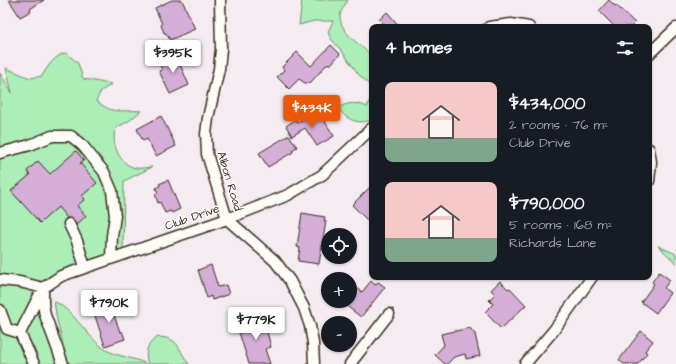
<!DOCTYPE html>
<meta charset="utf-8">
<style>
:root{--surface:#171b24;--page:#242831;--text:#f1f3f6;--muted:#9ea1a6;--accent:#ea580c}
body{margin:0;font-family:"Architects Daughter",sans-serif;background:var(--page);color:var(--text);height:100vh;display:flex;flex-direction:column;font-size:15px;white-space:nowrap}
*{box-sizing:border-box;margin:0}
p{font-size:13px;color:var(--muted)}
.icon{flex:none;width:22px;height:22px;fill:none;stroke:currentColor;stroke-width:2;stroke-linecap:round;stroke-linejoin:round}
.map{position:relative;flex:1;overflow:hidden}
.details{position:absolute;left:369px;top:24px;width:283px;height:256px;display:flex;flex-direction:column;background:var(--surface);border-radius:8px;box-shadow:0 1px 3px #0004}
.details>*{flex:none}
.tools{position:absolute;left:321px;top:228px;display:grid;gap:8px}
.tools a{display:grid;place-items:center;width:36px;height:36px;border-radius:50%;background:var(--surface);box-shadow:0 1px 3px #0004;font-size:20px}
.price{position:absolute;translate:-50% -34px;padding:0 9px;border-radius:4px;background:#fff;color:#222;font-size:13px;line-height:26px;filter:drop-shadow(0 1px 2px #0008)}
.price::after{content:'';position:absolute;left:50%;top:24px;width:12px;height:9px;margin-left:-6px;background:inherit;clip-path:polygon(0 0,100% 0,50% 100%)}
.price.on{background:var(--accent);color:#fff}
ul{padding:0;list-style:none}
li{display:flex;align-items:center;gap:12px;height:100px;padding:0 16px}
li span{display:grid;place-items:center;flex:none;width:112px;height:80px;border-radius:8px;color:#555}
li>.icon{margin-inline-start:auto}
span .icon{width:48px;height:48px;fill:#fffc;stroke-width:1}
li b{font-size:17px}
h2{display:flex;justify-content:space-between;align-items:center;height:48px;padding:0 16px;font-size:17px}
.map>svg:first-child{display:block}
</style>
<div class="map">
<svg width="676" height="364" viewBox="0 0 676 364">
<rect width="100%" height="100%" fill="#f5ecf1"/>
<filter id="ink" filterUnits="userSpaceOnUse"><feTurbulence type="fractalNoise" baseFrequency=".025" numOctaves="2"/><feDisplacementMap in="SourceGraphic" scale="8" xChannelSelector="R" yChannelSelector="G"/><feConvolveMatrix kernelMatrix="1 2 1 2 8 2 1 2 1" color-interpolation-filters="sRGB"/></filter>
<g filter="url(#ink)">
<!-- green -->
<path fill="#abeeb8" stroke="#738c6b" d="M302 0H348C345 5 340 11 340 17 340 32 362 47 372 55V87L359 75 341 50 331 39 328 32 333 21H314L299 25Z
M66 53 78 63 83 79C93 80 102 83 112 84L101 91 96 101C116 116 119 109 141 111L129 121 116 128C110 142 119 165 136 168 141 169 147 167 152 167L124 181 123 254 46 284 43 297 63 364H0V73L12 93 6 68 30 78 42 76C47 67 56 54 66 53Z
M372 94V119C359 126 345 119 338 108 348 102 357 102 367 107Z
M658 246 676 254V263Z
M54 301C75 312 85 334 103 348 116 357 133 357 147 364H68L57 320Z
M158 337C181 338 177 349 189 364H148C144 352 147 343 158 337Z"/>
<!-- building -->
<path fill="#d4aed7" stroke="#3b2a1e" d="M9 0H44L30 9 31 11 20 17Z
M172 0H182L195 29 170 40 166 33H164L161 25 162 24 155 8Z
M609 0 615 6 616 5 635 23 631 27H615L599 11Z
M387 12 400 27H386L379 20Z
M331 45 340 54 330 65 328 63 310 83H305L299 79 289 89 277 77 284 70 282 67 297 52 311 66Z
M175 53 189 85 170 94 159 71 162 70 158 61Z
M161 116 176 146 156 156 147 139 143 141 137 129Z
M307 116 322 117 334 136 317 146 305 128 292 136 286 126 295 120 297 123Z
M289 135 297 147 292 150 293 152 268 167 259 153Z
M76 151 84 160 80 163 97 183 82 196 85 199 77 206 86 216 76 225 73 219 67 218 58 207 40 223 11 191 30 175 27 171 38 161 50 174Z
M168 180 180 209 172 213 171 211 165 213 160 202 158 203 155 194 158 193 156 188 160 186 159 184Z
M372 185V225L352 205Z
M302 213 325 217 324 221H326L319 264 298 261 300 248 297 247Z
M211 265 218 287 226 285 229 294 212 300 211 296 207 298 198 270Z
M659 272 670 280 664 288 670 293 656 313 641 302 654 284 652 282Z
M371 281 375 285 378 282 385 287 361 317 340 301H350V283L362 292Z
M500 281 508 289 510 288 526 305 501 329 485 312 493 304 489 300 495 294 491 290Z
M115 302 119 313 114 315 120 332 122 331 125 339 105 346 93 310Z
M264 316 268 327 266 328 271 347 265 349 270 364H249L237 326 256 320V318Z
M470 328 475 334 480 356 466 359 465 354 454 357 447 364H445L435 355 444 345 441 334Z
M641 331 653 341 645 351 647 353 638 364H624L619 360Z"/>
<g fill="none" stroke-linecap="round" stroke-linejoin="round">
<defs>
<path id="minor" d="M220 0 221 49 219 69 208 118 206 134 207 154 227 219 275 261 290 281 304 308 310 326 313 343 314 364
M489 27 511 24 529 27
M649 54 676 28
M649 149 651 162 649 181
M0 153 30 145 52 136H71L83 146 104 172 112 191 115 216 112 236 111 258
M69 224 77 241 85 267
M0 280 20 282 43 288
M43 289V304L45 315 63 364
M0 310 7 329 20 333 34 364
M20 333 43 288 61 276 227 219 288 195 322 175 372 128
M350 364 389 314
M525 364 554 330 592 277"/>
</defs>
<!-- minor casing -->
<use href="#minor" stroke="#3b2a1e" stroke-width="13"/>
<!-- minor -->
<use href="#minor" stroke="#fdfcf7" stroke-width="10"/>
</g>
</g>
<g text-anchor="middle" stroke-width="3" stroke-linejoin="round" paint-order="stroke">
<!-- street labels -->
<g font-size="12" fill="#3b2a1e" stroke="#fdfcf7">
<text transform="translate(230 181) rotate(73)" y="4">Albon Road</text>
<text transform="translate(192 217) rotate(-19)" y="4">Club Drive</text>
</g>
</g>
</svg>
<div class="tools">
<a><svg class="icon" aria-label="locate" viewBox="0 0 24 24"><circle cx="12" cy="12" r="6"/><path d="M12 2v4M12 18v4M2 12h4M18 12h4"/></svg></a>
<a>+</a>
<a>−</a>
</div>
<b class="price" style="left:173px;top:74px">$395K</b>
<b class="price on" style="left:312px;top:129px">$434K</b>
<b class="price" style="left:109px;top:324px">$790K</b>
<b class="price" style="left:256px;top:341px">$779K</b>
<section class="details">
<h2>4 homes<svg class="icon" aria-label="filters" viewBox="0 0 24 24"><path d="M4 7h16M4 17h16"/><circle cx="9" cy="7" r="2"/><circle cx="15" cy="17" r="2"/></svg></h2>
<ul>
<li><span style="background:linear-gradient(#f6c9c9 70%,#7fa58c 0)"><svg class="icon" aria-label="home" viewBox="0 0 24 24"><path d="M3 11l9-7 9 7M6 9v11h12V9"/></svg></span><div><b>$434,000</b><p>2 rooms · 76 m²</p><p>Club Drive</p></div></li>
<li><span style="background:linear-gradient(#f6c9c9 70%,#7fa58c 0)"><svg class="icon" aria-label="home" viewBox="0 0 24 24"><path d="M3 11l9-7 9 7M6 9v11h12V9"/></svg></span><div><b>$790,000</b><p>5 rooms · 168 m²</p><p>Richards Lane</p></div></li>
</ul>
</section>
</div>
